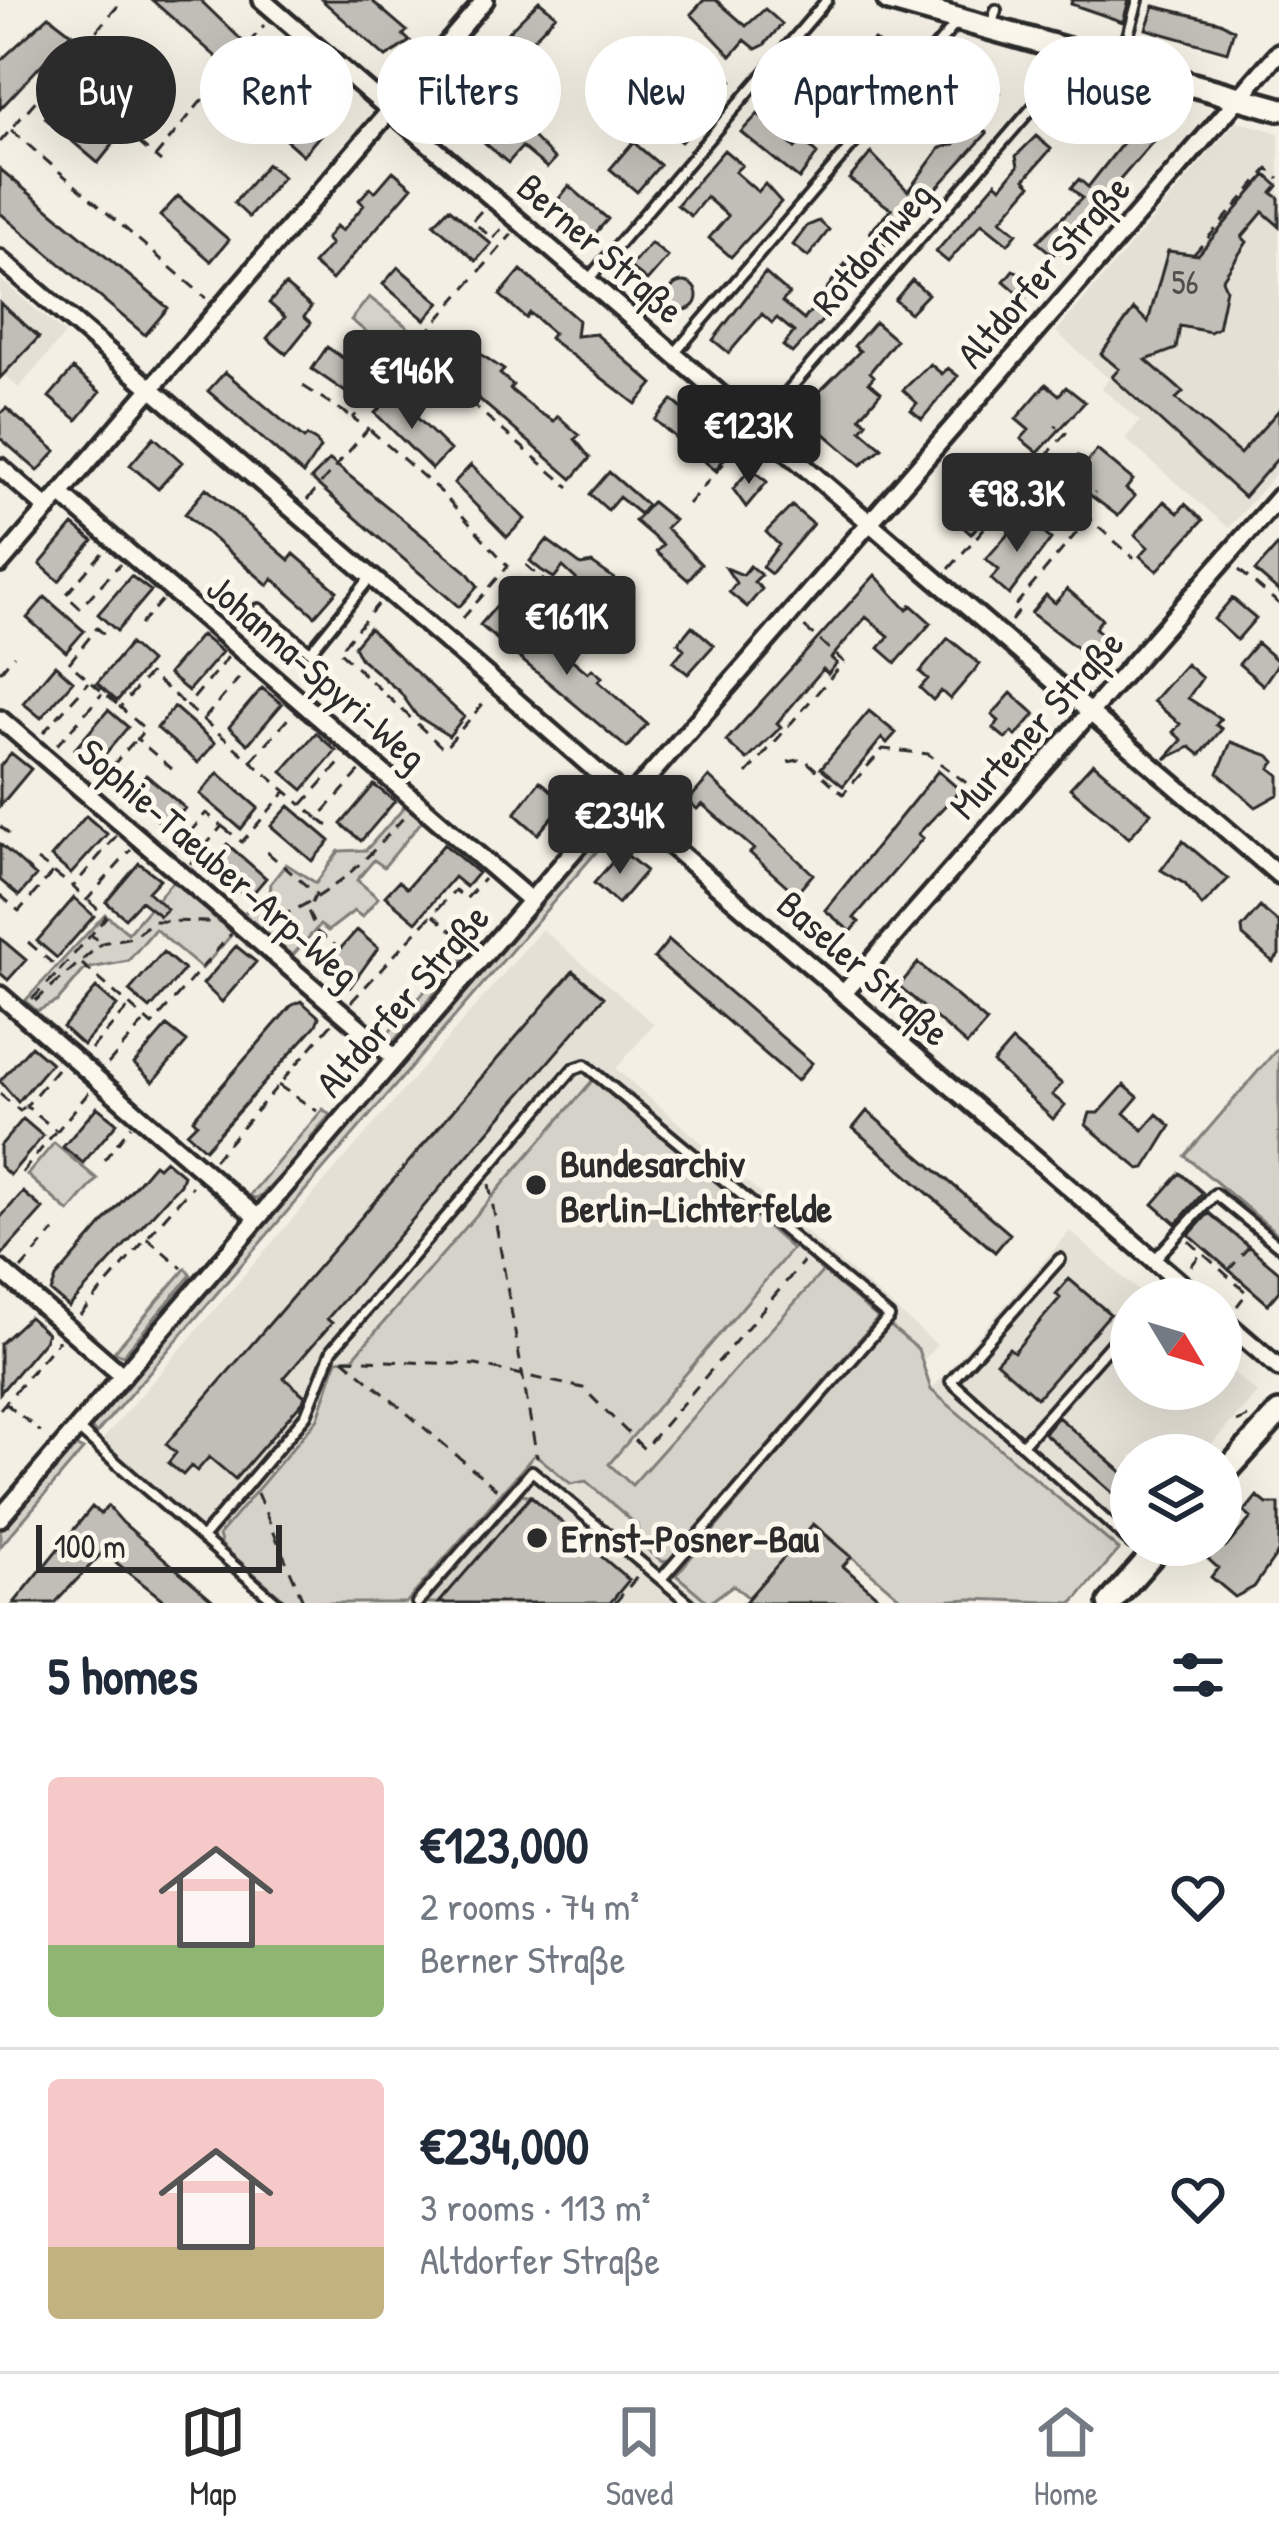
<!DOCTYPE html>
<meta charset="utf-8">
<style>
:root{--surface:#fff;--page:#f2f2f3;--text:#1f2937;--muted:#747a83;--line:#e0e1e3;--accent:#2b2b2b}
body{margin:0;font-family:"Patrick Hand",sans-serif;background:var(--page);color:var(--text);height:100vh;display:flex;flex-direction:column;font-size:45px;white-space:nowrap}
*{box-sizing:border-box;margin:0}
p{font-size:39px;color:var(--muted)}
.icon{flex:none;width:66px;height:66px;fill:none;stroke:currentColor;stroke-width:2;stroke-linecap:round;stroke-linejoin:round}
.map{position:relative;height:1603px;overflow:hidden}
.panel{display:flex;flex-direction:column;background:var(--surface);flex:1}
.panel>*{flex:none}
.top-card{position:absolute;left:36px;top:36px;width:1209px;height:108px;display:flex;gap:24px}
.needle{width:78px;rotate:128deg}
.buttons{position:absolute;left:1110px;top:1278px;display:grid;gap:24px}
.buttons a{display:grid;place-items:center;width:132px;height:132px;border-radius:50%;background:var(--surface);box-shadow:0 12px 48px #0002;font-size:60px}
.scale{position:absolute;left:36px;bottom:30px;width:246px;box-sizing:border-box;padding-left:12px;border:6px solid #2b2b2b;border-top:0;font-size:33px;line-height:42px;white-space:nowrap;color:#2b2b2b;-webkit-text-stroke:9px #fbf7ec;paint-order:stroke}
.price{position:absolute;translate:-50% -102px;padding:0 27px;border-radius:12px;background:var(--accent);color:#fff;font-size:39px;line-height:78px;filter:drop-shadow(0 3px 6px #0008)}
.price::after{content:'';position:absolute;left:50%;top:72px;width:36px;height:27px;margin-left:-18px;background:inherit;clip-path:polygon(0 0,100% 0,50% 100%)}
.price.current{background:#222;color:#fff}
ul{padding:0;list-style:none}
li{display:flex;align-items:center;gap:36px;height:300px;padding:0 48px}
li+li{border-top:3px solid var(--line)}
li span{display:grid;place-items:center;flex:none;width:336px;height:240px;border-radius:12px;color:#555}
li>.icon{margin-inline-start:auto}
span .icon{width:144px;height:144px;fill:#fffc;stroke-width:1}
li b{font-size:51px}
h2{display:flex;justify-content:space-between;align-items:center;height:144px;padding:0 48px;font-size:51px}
.pill{padding:0 42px;border-radius:54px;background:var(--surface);box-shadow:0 12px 48px #0002;font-size:42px;line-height:108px}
.pill.current{background:var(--accent);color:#fff}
.tabs{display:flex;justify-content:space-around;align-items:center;height:168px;border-top:3px solid var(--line);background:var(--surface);font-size:33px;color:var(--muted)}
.tabs a{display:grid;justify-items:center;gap:6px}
.tabs .current{color:var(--accent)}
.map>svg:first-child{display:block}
</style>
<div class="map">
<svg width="1279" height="1603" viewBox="0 0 1279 1603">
<rect width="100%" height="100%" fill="#f3efe4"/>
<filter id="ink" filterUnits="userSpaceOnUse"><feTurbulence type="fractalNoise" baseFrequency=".00833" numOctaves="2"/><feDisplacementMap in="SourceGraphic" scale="24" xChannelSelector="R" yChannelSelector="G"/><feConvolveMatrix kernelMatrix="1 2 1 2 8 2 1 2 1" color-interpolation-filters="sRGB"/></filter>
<g filter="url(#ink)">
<!-- built -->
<path fill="#e4e0d6" d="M1237 121 1279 133V470L1229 528 1125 439 1140 421 1102 389 1109 379 1056 332Z
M0 279 65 334 19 388 0 372Z
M542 929 654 1024 616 1069 937 1345 712 1603H264L91 1453Z
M1070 1231 1148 1299H1131V1389H1221V1362L1257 1393 1202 1455H1131V1536L1119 1550 931 1390Z"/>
<!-- green -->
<path fill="#d5d2c9" stroke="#807e7a" stroke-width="3" d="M369 297 410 329 392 352 351 320Z
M410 801 427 815 384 867 374 860 357 880 378 898 362 917 354 911 328 931 320 925 292 956 242 913 269 905 271 883 286 864 316 883 339 851 366 850Z
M598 836 604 843 96 1434 90 1426Z
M173 881 233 933 202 969 155 929 128 961 85 969 58 1001 37 1011 25 1001 105 914 128 933Z
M475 933 480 940 394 1041 384 1038Z
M1279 1047V1235L1185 1156Z
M592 1081 606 1083 792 1249 609 1464 632 1485 823 1271 878 1318 670 1560 663 1562 637 1541 638 1526 586 1481 571 1484 535 1454 406 1603H288L222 1546 219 1535 318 1418 337 1360 353 1358Z
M323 1109 330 1115 311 1137 312 1144 258 1199 249 1196Z
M54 1143 97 1179 69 1212 27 1175Z
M186 1268 191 1275 123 1355 114 1352Z
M888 1324 918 1349 931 1390 1119 1550 1073 1603 970 1599 906 1603 814 1524 749 1598 733 1585 709 1603 676 1575Z
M73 1445 83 1450 0 1547V1530Z
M522 1494 531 1496 439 1603H426Z"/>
<!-- building -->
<path fill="#c0beb6" stroke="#2b2b2b" stroke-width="3" d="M152 0H200L283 80 266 100 297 126 321 98 339 113 303 155 270 126 259 140 231 116 246 97 233 86 240 78Z
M322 0H371L407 31 403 35 410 41 386 57Z
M704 0H716L746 26 765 9 782 24 764 45 756 49 745 40 731 56 691 14Z
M1072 0H1129L1123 22 1071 4Z
M539 1 556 15 506 68 490 50Z
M1154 6 1220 22 1234 30 1227 52 1146 29Z
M49 16 71 33 0 109V61Z
M874 40 899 62 889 74 880 66 872 76 853 60Z
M101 54 153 98 136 118 84 74Z
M808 55 849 91 854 84 870 97 836 135 823 124 839 106 799 65Z
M604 64 626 84 609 103 587 83Z
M676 66 700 84 715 66 732 81 718 97 713 93 693 116 699 121 681 142 666 129 691 94 665 74Z
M980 71 1000 93 975 122 987 133 885 245 870 232 891 209 849 179 871 153 908 191 940 148 955 144 972 123 932 83 962 82Z
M460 85 509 127 524 118 523 127 555 159 547 168 522 147 508 163 442 106Z
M1078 93 1088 110 1071 130 1054 116Z
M926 95 937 105 918 126 907 111Z
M62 98 115 142 98 163 45 118Z
M758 114 795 148 802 140 817 154 799 179 741 132Z
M1145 115 1163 130 1112 189 1116 193 1107 203 1114 210 1106 219 1099 213 1063 255 1057 250 1053 255 1037 242 1082 198 1071 188 1079 179 1088 187Z
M1036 136 1051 149 1025 179 1031 185 1001 220 1017 233 1008 244 982 223 948 262 936 252 996 182 1001 187 1018 166 1016 156Z
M633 142 660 165 637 192 610 169Z
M724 150 742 165 735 172 758 192 765 184 781 202 731 257 709 238 728 216 706 197 691 216 677 205Z
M267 164 283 177 249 217 234 203Z
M0 169 168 308 145 335 0 213Z
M393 171 412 187 332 280 313 264 331 244 326 239 336 226 342 231 364 205 359 200 370 188 375 192Z
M1266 175 1278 186 1272 193 1279 198V226L1263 212 1242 237 1247 242 1222 280 1226 289 1218 328 1210 332 1180 326 1176 349 1146 360 1183 392 1176 399 1240 454 1279 410V457L1244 497 1112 377 1119 369 1101 354 1134 309 1148 322 1168 251 1198 255Z
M569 186 608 219 593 236 557 201Z
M178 196 229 240 211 261 160 216Z
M449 208 491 244 476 261 434 224Z
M819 221 829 230 808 257 793 245 807 226Z
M651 243 668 257 647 281 630 267Z
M845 264 861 279 792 353 783 346 794 332 777 318 772 323 762 314 729 353 713 340 765 273 789 294 782 302 804 320Z
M398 267 440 303 425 320 383 284Z
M521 270 578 320 576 336 596 334 653 384 636 404 549 338 553 333 530 313 526 318 500 295Z
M1013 270 1040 282 1025 299 1004 281Z
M912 280 928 294 910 313 895 300Z
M669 296a14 14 0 1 1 28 0a14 14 0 1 1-28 0Z
M285 285 311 307 304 317 311 323 286 354 267 338 285 317 269 303Z
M0 303 39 337 0 378Z
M875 322 896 340 870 372 874 376 869 382 881 392 860 417 867 423 861 430 882 448 861 465 799 412 860 351 854 346Z
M454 336 504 370 500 374 513 385 510 389 538 412 554 421 558 416 579 435 575 439 590 458 572 479 435 361Z
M327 347 369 376 354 398 312 369Z
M930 364 942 374 948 368 958 376 922 419 911 410 917 403 903 390Z
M73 369 100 392 77 420 49 397Z
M225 372 304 439 307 436 317 442 320 448 303 474 208 391Z
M1046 384 1059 395 1066 387 1085 402 1038 453 1021 439 1029 430 1016 419Z
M393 394 450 450 432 469 375 413Z
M672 400 694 419 677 439 655 420Z
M6 408 56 451 38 471 0 438V414Z
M713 436 731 451 715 470 697 455Z
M154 437 182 462 158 489 130 465Z
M1097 450 1133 480 1126 489 1135 496 1118 516 1062 474 1078 456 1086 463Z
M330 460 466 571 478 586 459 607 311 479Z
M471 465 525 519 507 537 454 483Z
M976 465 988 476 996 467 1013 482 971 534 954 519 960 511 947 500Z
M751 468 767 482 746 507 733 489Z
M609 472 647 505 640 514 619 497 608 510 590 494Z
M206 488 289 560 294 554 337 591 315 616 273 579 268 585 185 514Z
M1164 501 1178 513 1185 504 1203 520 1157 571 1140 556 1148 547 1135 535Z
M652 502 674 520 666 528 701 564 688 580 656 552 663 545 635 521Z
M792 506 813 524 771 574 762 567 779 545 766 532Z
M1031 522 1051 539 1009 595 991 579 999 570 986 559 1016 525 1023 531Z
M73 525 93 541 59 581 40 564Z
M547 540 581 565 592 563 621 583 603 604 563 567 554 578 541 570 530 561Z
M1279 544V592L1255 571Z
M750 566 761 575 754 582 762 589 747 607 729 592 736 583 726 568 743 575Z
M875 575 907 610 911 605 931 623 896 663 879 648 889 636 866 617 831 658 837 663 828 674 823 669 777 723 781 727 747 760 726 741Z
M131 576 151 591 117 631 98 614Z
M1067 589 1102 619 1095 628 1103 635 1086 655 1031 613 1046 595 1055 603Z
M45 597 84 631 66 652 27 618Z
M1232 598 1256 618 1237 640 1214 619Z
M498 604 545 649 551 642 588 673 592 669 602 677 598 681 647 724 627 748 480 625Z
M692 626 714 645 688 674 673 662 684 649 678 643Z
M369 628 464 717 449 736 417 716 400 692 360 658 354 646Z
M201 635 222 652 188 691 168 674Z
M948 638 980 664 950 699 941 691 933 700 920 688 928 679 920 672Z
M1257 643 1279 662 1263 685 1239 664Z
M130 644 150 662 117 701 97 683Z
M1186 664 1202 678 1188 698 1221 719 1216 725 1222 729 1200 755 1190 747 1165 759 1182 740 1173 732 1180 724 1153 701Z
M55 665 73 681 41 718 23 703Z
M262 688 282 704 248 744 229 727Z
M1011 693 1035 714 1016 736 1012 732 1006 739 993 728 999 721 992 715Z
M174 707 215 743 198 763 157 728Z
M108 710 128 727 94 767 75 749Z
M869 711 896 733 887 743 882 738 843 786 821 768Z
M316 733 336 751 303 790 282 772Z
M1231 742 1270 756 1275 762 1270 768 1279 775V794L1256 807 1218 773Z
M11 753 31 769 0 806V766Z
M1093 763 1151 813 1129 838 1070 788Z
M938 771 960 790 918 834 923 838 854 918 859 922 851 932 825 910Z
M218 773 258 808 241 829 200 794Z
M146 775 185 808 168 829 129 795Z
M709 777 813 874 796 894 750 853 754 849 702 804 697 809 688 801Z
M540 781 565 802 538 834 515 814Z
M374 785 395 801 361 841 341 824Z
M289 806 330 841 312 861 271 826Z
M86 816 107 834 71 874 51 857Z
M1183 841 1228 879 1202 906 1185 884 1161 870Z
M0 844 36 876 19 896 0 880Z
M227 844 266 878 248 899 209 865Z
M444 844 478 873 466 887 454 877 416 922 385 896 399 881 407 888Z
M622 851 646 871 618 904 594 883Z
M139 863 160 879 148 892 167 909 160 916 141 901 125 918 106 902Z
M74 898 94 916 57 958 37 941Z
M1260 907 1279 923V955L1273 962 1243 936 1242 928Z
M357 930 378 948 350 987 325 966Z
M0 938 26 960 8 980 0 973Z
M669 940 812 1063 797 1081 654 958Z
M236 946 256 962 222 1002 203 984Z
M163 952 184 970 150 1009 129 991Z
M918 963 987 1022 967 1045 899 986Z
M573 971 604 997 327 1319 332 1323 284 1378 305 1396 303 1401 235 1479 209 1457 197 1471 191 1466 183 1475 168 1463 176 1453 166 1444Z
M96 988 117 1006 83 1045 63 1027Z
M301 1001 319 1017 316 1025 205 1149 187 1133 197 1123 193 1119 291 1006Z
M167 1026 187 1042 153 1082 134 1064Z
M1012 1041 1062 1084 1052 1095 1065 1105 1053 1119 993 1063Z
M31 1046 51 1063 18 1102 0 1081Z
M1124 1085 1138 1097 1124 1113 1143 1130 1157 1114 1171 1126 1145 1168 1139 1169 1086 1125 1090 1113H1099Z
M97 1107 117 1123 83 1163 63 1147Z
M867 1111 1010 1234 995 1252 853 1128Z
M23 1119 43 1136 10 1175 0 1166V1146Z
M165 1160 183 1175 180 1184 69 1307 51 1292 56 1278 154 1164 158 1167Z
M1180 1173 1203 1193 1176 1224 1153 1204Z
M23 1192 43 1209 0 1257V1218Z
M1209 1213 1279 1272V1291L1268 1304 1189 1235Z
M1069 1279 1110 1314 1037 1398 996 1362 1009 1348 1014 1352 1060 1298 1056 1294Z
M29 1317 47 1333 44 1341 0 1393V1344Z
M1058 1417 1131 1480V1495L1124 1503 1044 1433Z
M531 1496 629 1580 610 1603H439Z
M1257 1496 1267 1504H1279V1551L1254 1587 1235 1597 1211 1577 1218 1568 1206 1557 1216 1545 1226 1547 1251 1518 1244 1512Z
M108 1506 123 1523 216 1603H167L103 1552 55 1603H14L92 1507 100 1514Z
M813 1524 851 1557 843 1566 885 1603H744Z"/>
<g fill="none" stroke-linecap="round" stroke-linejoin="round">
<defs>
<path id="lane" d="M991 27 996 10
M1120 64 1138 0
M588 280 827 0
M674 354 958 21
M758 426 1077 56
M259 609 310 652 370 578
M1060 1259 951 1381 1131 1543
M1155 1259 1215 1194 1279 1246
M78 1429 202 1538 306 1415 332 1350 573 1069 585 1065 889 1317 661 1579
M1022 1445 1118 1336
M202 1538 277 1603
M417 1603 532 1471 689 1603"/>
<path id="street" d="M262 0 1279 875
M0 259 515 700 612 785 635 815 1199 1299
M0 467 48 509
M61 494 531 901
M0 564 485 0
M0 719 395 1058
M843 994 1279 497
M0 995 258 1218
M0 1269 123 1376
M1221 1318 1279 1368
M0 1518 601 819 638 789 1279 52"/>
<path id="secondary" d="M889 0 1279 109
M1221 1477 1279 1413
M1110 1603 1161 1545"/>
</defs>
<!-- lane casing -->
<use href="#lane" stroke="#2b2b2b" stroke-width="16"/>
<!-- street casing -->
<use href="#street" stroke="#2b2b2b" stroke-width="24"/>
<!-- secondary casing -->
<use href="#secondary" stroke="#2b2b2b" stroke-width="30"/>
<!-- path -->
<path stroke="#2b2b2b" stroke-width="3" stroke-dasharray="12 9" stroke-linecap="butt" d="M59 74 161 162
M11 130 206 298
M0 142 123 0
M155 157 264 25
M481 211 472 221 493 239 502 228
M1194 254 1268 169 1279 179
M411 344 417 357 569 487
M303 386 352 417
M370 430 441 492 508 566 457 625
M1035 472 1134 558
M307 500 368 429 353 418 399 366 395 362 419 334 423 337 512 234
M688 504 746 438
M1081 509 1095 492
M102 553 66 595 80 608 120 564
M526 565 554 590
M949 569 1066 433 1055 425
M1239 570 1279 604
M378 604 339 651 444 749 488 698
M1011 621 1019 611 1014 607 1089 518
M140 625 162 600
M104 634 97 628 69 663 119 706
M228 657 187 706 302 805
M0 672 14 655
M204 719 245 671
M43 733 89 682
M57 745 102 694
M252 760 293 713
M788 762 804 759 843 794 883 749 928 754 989 800
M172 769 137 739 145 729 120 707 149 674 186 705
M747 774 844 662 801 624
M98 782 135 740
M318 818 302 805 343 759
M0 826 13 838
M328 826 318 818 360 771
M223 827 242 842 286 791
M116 836 73 887 87 900 131 850
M176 849 206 813 222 826 190 864
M267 852 316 894 308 911 317 932 335 945
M37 860 72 886
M0 895 19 911 53 872
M89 901 106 917 91 935 99 941
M433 915 464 941
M259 922C319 909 370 858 408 812
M28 942 60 970 91 935
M82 964 152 1025 231 934
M32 999 59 972
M35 1001 102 943 132 937 154 921 214 922
M351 1002 455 890 466 899 484 879
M91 1049 129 1007
M108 1064 145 1021
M57 1069 26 1106 57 1131 90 1091
M278 1085 317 1111
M0 1094 20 1111 24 1107
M104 1160 131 1126
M214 1160 333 1022
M22 1173 55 1132
M489 1184 537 1458
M147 1238 182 1268
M1189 1241 1247 1293 1237 1306
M1191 1266 1201 1254
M21 1269 54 1231
M1228 1271 1253 1242
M80 1315 192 1186
M343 1359 500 1492
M344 1359 476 1365 583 1388 644 1449 803 1262
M5 1403 41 1432
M0 1409 59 1340
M1237 1422 1252 1415
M257 1493 304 1603
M615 1603 637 1577"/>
<!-- lane -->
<use href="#lane" stroke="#fbf7ec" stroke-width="8"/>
<!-- street -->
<use href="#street" stroke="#fbf7ec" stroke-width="15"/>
<!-- secondary -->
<use href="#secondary" stroke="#fbf7ec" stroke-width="21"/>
</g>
</g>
<!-- markers -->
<g fill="#2b2b2b" stroke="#fbf7ec" stroke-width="4.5">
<circle cx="536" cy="1185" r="12"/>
<circle cx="537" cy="1538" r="12"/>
</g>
<g text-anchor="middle" stroke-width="10" stroke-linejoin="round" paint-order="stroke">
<!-- number labels -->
<g font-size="33" fill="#50504e">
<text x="1185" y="294">56</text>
</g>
<!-- street labels -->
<g font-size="39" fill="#2b2b2b" stroke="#fbf7ec">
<text transform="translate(601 248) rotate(41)" y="14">Berner Straße</text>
<text transform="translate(872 248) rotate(-49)" y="14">Rotdornweg</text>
<text transform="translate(1043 271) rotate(-49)" y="14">Altdorfer Straße</text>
<text transform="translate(317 672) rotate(41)" y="14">Johanna-Spyri-Weg</text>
<text transform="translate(1036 724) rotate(-48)" y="14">Murtener Straße</text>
<text transform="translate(219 863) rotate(41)" y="14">Sophie-Taeuber-Arp-Weg</text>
<text transform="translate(864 968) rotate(41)" y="14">Baseler Straße</text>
<text transform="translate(402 1000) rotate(-49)" y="14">Altdorfer Straße</text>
</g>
<!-- poi labels -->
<g font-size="39" font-weight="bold" fill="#2b2b2b" stroke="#fbf7ec" text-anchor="start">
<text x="560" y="1177">Bundesarchiv<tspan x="560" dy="45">Berlin-Lichterfelde</tspan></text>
<text x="561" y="1552">Ernst-Posner-Bau</text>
</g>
</g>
</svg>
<div class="buttons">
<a><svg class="needle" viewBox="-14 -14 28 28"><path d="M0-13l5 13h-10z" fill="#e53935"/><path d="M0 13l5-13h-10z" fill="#747a83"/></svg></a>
<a><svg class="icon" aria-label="layers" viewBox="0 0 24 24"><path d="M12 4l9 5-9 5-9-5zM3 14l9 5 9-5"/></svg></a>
</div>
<div class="scale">100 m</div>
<b class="price" style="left:412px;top:432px">€146K</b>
<b class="price current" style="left:749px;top:487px">€123K</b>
<b class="price" style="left:1017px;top:555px">€98.3K</b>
<b class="price" style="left:567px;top:678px">€161K</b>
<b class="price" style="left:620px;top:877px">€234K</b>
<div class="top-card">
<a class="pill current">Buy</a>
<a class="pill">Rent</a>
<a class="pill">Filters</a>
<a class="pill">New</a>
<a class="pill">Apartment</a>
<a class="pill">House</a>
</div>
</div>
<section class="panel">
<h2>5 homes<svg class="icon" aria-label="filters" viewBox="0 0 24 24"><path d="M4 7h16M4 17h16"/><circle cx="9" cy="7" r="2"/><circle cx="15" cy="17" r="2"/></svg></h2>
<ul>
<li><span style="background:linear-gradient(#f6c9c9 70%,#8fb573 0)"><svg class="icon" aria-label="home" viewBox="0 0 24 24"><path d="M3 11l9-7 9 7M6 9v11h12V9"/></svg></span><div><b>€123,000</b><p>2 rooms · 74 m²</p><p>Berner Straße</p></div><svg class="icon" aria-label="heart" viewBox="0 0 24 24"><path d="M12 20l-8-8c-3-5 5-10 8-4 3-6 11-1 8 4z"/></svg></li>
<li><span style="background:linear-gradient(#f6c9c9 70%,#c2b280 0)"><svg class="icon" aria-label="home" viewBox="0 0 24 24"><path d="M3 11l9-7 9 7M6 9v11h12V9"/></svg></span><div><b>€234,000</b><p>3 rooms · 113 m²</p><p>Altdorfer Straße</p></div><svg class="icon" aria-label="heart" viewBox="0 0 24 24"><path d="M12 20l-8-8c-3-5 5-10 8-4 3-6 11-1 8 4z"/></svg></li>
</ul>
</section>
<nav class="tabs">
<a class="current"><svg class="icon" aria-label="map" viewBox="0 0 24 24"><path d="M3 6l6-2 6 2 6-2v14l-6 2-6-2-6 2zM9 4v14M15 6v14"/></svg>Map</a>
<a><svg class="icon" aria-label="saved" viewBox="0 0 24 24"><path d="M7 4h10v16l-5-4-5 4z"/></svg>Saved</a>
<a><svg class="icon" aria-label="home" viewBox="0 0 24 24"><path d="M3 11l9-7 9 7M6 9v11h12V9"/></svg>Home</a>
</nav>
